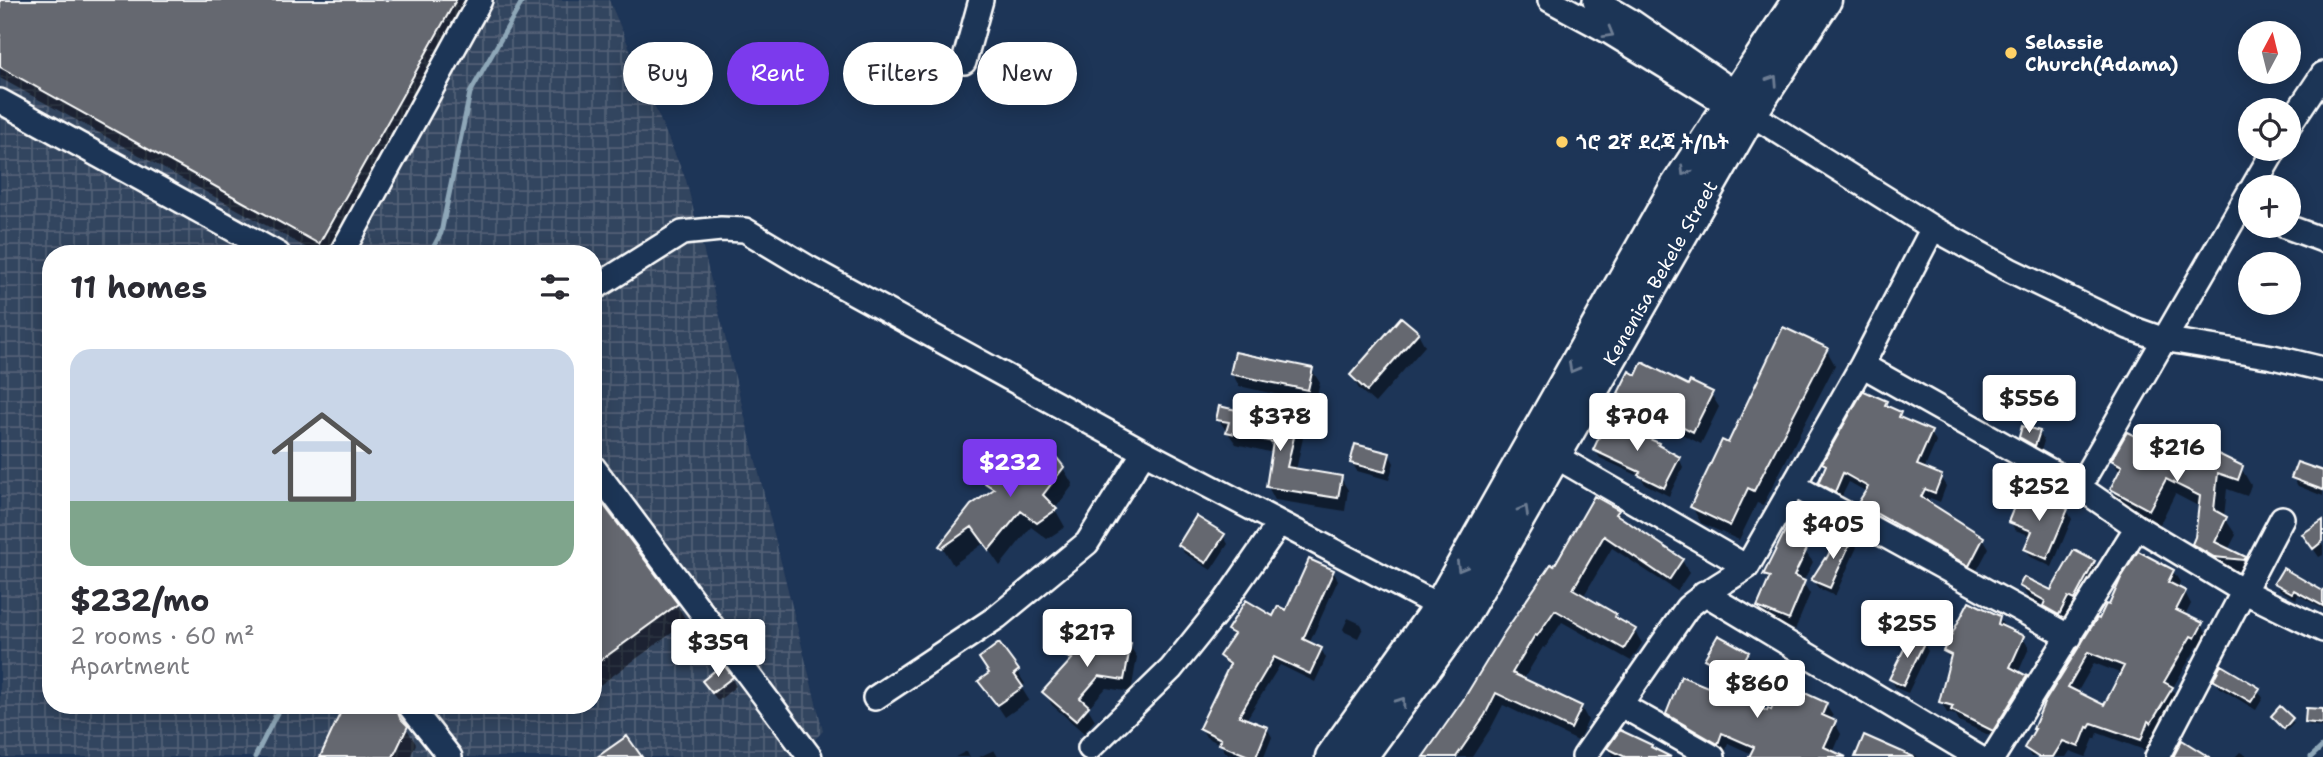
<!DOCTYPE html>
<meta charset="utf-8">
<style>
:root{--surface:#fff;--page:#f2f2f3;--text:#2b2b33;--muted:#7c7c81;--accent:#7c3aed}
body{margin:0;font-family:"Shantell Sans","Noto Sans Ethiopic",sans-serif;background:var(--page);color:var(--text);height:100vh;display:flex;flex-direction:column;font-size:26px;white-space:nowrap}
*{box-sizing:border-box;margin:0}
p{font-size:23px;color:var(--muted)}
.icon{flex:none;width:38px;height:38px;fill:none;stroke:currentColor;stroke-width:2;stroke-linecap:round;stroke-linejoin:round}
.map{position:relative;flex:1;overflow:hidden}
.sheet{position:absolute;left:42px;top:245px;width:560px;height:469px;display:flex;flex-direction:column;background:var(--surface);border-radius:28px;box-shadow:0 4px 18px #0003}
.sheet>*{flex:none}
.top-card{position:absolute;left:623px;top:42px;width:665px;height:63px;display:flex;gap:14px}
.needle{width:46px;rotate:7deg}
.buttons{position:absolute;left:2238px;top:21px;display:grid;gap:14px}
.buttons a{display:grid;place-items:center;width:63px;height:63px;border-radius:50%;background:var(--surface);box-shadow:0 4px 18px #0003;font-size:35px}
.price{position:absolute;translate:-50% -60px;padding:0 16px;border-radius:7px;background:#fff;color:#222;font-size:23px;line-height:46px;filter:drop-shadow(0 2px 4px #0008)}
.price::after{content:'';position:absolute;left:50%;top:42px;width:21px;height:16px;margin-left:-10px;background:inherit;clip-path:polygon(0 0,100% 0,50% 100%)}
.price.selected{background:var(--accent);color:#fff}
ul{padding:0;list-style:none}
li{display:grid;align-content:center;gap:14px;height:371px;padding:0 28px}
li span{display:grid;place-items:center;height:217px;border-radius:21px;color:#555}
li>.icon{margin-inline-start:auto}
span .icon{width:126px;height:126px;fill:#fffc;stroke-width:1}
li b{font-size:30px}
h2{display:flex;justify-content:space-between;align-items:center;height:84px;padding:0 28px;font-size:30px}
.pill{padding:0 24px;border-radius:32px;background:var(--surface);box-shadow:0 4px 18px #0003;font-size:24px;line-height:63px}
.pill.selected{background:var(--accent);color:#fff}
.map>svg:first-child{display:block}
</style>
<div class="map">
<svg width="2323" height="757" viewBox="0 0 2323 757">
<defs>
<pattern id="industrial-grid" width="8" height="8" patternUnits="userSpaceOnUse" patternTransform="scale(1.75)"><rect width="8" height="8" fill="#33445e"/><path d="M0 4h8M4 0v8" fill="none" stroke="#526076"/></pattern>
</defs>
<rect width="100%" height="100%" fill="#1d3557"/>
<filter id="ink" filterUnits="userSpaceOnUse"><feTurbulence type="fractalNoise" baseFrequency=".0143" numOctaves="2"/><feDisplacementMap in="SourceGraphic" scale="14" xChannelSelector="R" yChannelSelector="G"/><feConvolveMatrix kernelMatrix="1 2 1 2 8 2 1 2 1" color-interpolation-filters="sRGB"/></filter>
<g filter="url(#ink)">
<!-- industrial -->
<path fill="url(#industrial-grid)" fill-rule="evenodd" d="M0 0H609L686 180 823 731 798 757H0ZM51 254H593V705H51Z"/>
<!-- shadow -->
<path fill="#0007" fill-rule="evenodd" d="M0 0H475L333 254H318L0 78Z
M1418 333 1425 346 1375 403 1359 389 1352 376Z
M1826 349 1835 365 1763 505 1757 503 1739 540 1701 523 1692 507 1729 445Z
M1312 370 1320 383 1315 403 1239 386 1232 373Z
M1689 388 1711 394 1719 407 1701 444 1627 406 1620 393Z
M1885 403 1889 408 1900 414 1904 421 1931 433 1936 442 1924 470 1940 477 1946 486 1940 502 1930 498 1928 503 1983 538 1989 548 1975 574 1866 513 1860 503 1867 492 1849 482 1840 500 1826 493 1820 483 1827 468 1824 463Z
M1218 419 1296 425 1303 438 1296 470 1340 477 1348 490 1345 511 1275 500 1268 487 1273 453 1236 444Z
M2039 432 2044 441 2040 454 2026 446 2021 437Z
M1595 450 1679 458 1683 467 1669 496 1645 484 1641 477 1600 458Z
M1389 454 1394 463 1389 480 1357 471 1352 463Z
M2113 460 2241 468 2251 485 2247 496 2227 489 2224 517 2236 535 2228 550 2244 558 2254 576 2225 573 2204 561 2194 544 2200 507 2175 494 2159 526 2122 506 2112 489 2120 473Z
M2323 466V496L2298 486 2293 478 2321 472Z
M1063 468 1073 485 1055 509 1065 527 1047 539 1031 527 1000 566 984 543 953 565 942 546 993 492 987 483Z
M600 502 677 605 687 622 593 690V507Z
M2045 507 2067 510 2072 519 2052 567 2031 557 2026 549 2032 536 2015 530 2010 521Z
M1618 511 1624 522 1682 560 1689 573 1677 591 1612 548 1583 597 1615 615 1619 621 1634 630 1642 643 1631 661 1562 622 1545 648 1543 647 1523 680 1581 707 1588 720 1578 741 1503 705 1491 728 1472 757H1425L1554 569Z
M1807 517 1814 528 1803 549 1813 562 1803 582 1810 594 1795 630 1766 618 1759 607 1770 583 1765 575Z
M2323 528V555L2319 557 2310 544Z
M1223 535 1228 544 1211 570 1184 553 1180 545Z
M1852 539 1857 547 1835 596 1818 588 1813 580Z
M2094 563 2101 575 2066 626 2052 618 2046 608 2028 598 2021 586 2052 592Z
M1333 571 1338 580 1309 644 1321 649 1326 658 1315 682 1280 665 1246 720 1267 728 1272 737 1264 757H1236L1226 753 1220 744 1206 737 1201 728 1230 668 1221 657 1233 638 1229 630 1273 619 1286 613Z
M2173 571 2180 582 2177 588 2185 592 2191 604 2185 616 2202 625 2208 636 2202 649 2197 647 2172 689 2178 700 2158 733 2154 731 2147 751 2098 733 2096 739 2094 738 2086 757 2070 751 2066 757H2031L2026 748 2110 608ZM2094 663 2122 674 2105 707 2077 693Z
M2276 583 2323 593V609L2298 595 2296 599 2280 590Z
M1999 617 2005 628 2023 638 2029 648 2018 673 2026 677 2032 688 1999 740 1959 721 1956 715 1947 713 1941 702 1951 662 1945 651Z
M1348 618 1361 624 1363 628 1358 638 1345 632 1343 629Z
M1090 626 1097 639 1129 645 1137 657 1131 692 1106 688 1088 708 1095 720 1084 733 1052 705 1045 692 1071 663 1066 655Z
M1923 643 1928 651 1908 693 1896 688 1891 679Z
M1748 654 1752 662 1740 684 1711 668 1706 659Z
M1017 671 1025 684 1021 687 1029 700 1005 717 981 681Z
M731 678 736 686 718 701 709 689Z
M1800 680 1806 692 1805 695 1826 705 1833 716 1831 721 1835 723 1841 734 1833 753 1842 757H1751L1752 754 1728 743 1725 754 1675 726 1668 714 1768 713 1772 712Z
M2215 680 2258 690 2263 698 2256 710 2220 688Z
M346 705H402L407 714 404 724 416 744 410 757H322Z
M2280 709 2294 723 2286 731 2273 717Z
M2323 711V727L2309 725 2306 722Z
M1609 749 1668 757H1614Z
M994 750 998 757H979Z
M967 751 970 757H955Z
M1905 751 1918 757H1857L1904 754Z
M2240 752 2249 757H2235Z"/>
<g fill="none" stroke-linecap="round" stroke-linejoin="round">
<!-- stream -->
<path stroke="#8ea7b8" stroke-width="5" d="M430 254 441 233 470 93 523 0
M255 757 281 705
M2311 757 2323 746"/>
</g>
<!-- building -->
<path fill="#65686f" stroke="#fff" stroke-width="2" fill-rule="evenodd" d="M0 0H456L319 244 0 67Z
M1401 317 1419 332 1367 391 1350 375Z
M1783 327 1828 348 1754 491 1748 488 1730 526 1690 507 1722 440 1728 443Z
M1235 352 1313 368 1308 390 1230 374Z
M1642 362 1688 385 1690 381 1713 392 1693 432 1618 393 1629 371 1636 375Z
M1864 389V391L1887 401 1885 405 1901 412 1899 417 1932 431 1917 465 1942 475 1935 493 1925 489 1921 497 1984 537 1969 566 1858 503 1868 487 1843 473 1835 492 1818 483 1826 465 1822 463Z
M1219 406 1297 424 1287 467 1342 476 1338 498 1266 487 1273 442 1226 432 1229 422 1216 420Z
M1607 420 1659 443 1658 445 1680 457 1664 488 1638 475 1640 472 1593 450Z
M2022 426 2040 431 2035 446 2019 437Z
M2127 432 2188 462 2198 444 2243 466 2238 480 2218 473 2214 510 2227 517 2215 542 2246 557 2244 560 2214 557 2192 544 2195 537 2200 496 2166 479 2149 510 2110 489 2122 466 2111 460Z
M1355 444 1390 453 1385 472 1350 463Z
M1050 449 1064 467 1043 495 1057 509 1037 523 1021 511 989 550 972 527 942 548 939 546 971 505 994 489 985 483 991 474 1011 461 1025 471 1032 461Z
M2297 462 2323 471V490L2291 478Z
M2019 495 2044 505 2046 499 2068 509 2047 559 2024 549 2032 531 2008 522Z
M1594 496 1619 510 1616 514 1683 559 1669 580 1604 536 1573 589 1616 614 1615 617 1636 629 1624 649 1555 610 1537 636 1535 635 1512 673 1582 706 1571 729 1496 693 1485 715 1456 757H1423L1463 700 1504 633 1551 564 1554 566Z
M600 500 678 604 593 666V505Z
M1796 509 1809 516 1794 542 1807 549 1794 576 1805 581 1789 620 1757 607 1770 577 1763 575Z
M1196 516 1225 534 1206 563 1178 545Z
M2323 520V541L2313 549 2302 534Z
M1841 532 1853 537 1830 588 1811 580 1825 558 1826 559Z
M2074 550 2095 561 2074 600 2068 597 2059 615 2043 606 2045 601 2019 586 2024 577 2051 590Z
M2138 551 2174 570 2168 582 2186 591 2176 610 2203 623 2195 638 2191 636 2164 682 2173 687 2151 723 2148 721 2141 740 2092 723 2089 728 2087 727 2079 747 2063 741 2053 757H2038L2024 748 2035 729H2033L2044 703 2097 618 2099 619 2106 604 2109 605 2121 578ZM2088 652 2124 666 2104 705 2068 687Z
M1309 559 1334 570 1303 639 1322 648 1310 674 1274 657 1239 716 1268 727 1256 757H1251L1219 744 1221 739 1199 728 1230 664 1219 656 1234 634 1227 630 1246 600 1273 616 1278 606 1286 610Z
M2283 568 2323 591V606L2294 590 2292 593 2274 583Z
M1969 601 2000 616 1998 624 2024 636 2010 667 2027 676 1993 731 1951 710 1953 706 1939 702 1951 655 1943 651Z
M1079 620 1091 625 1087 636 1131 643 1124 680 1099 676 1080 698 1089 706 1076 721 1042 692 1072 659 1064 656Z
M1718 635 1749 652 1735 676 1704 659Z
M1911 635 1925 641 1903 686 1889 679Z
M999 643 1019 670 1014 674 1023 687 997 705 978 681 989 673 979 658Z
M723 664 733 677 712 693 702 681Z
M2221 665 2260 688 2251 702 2213 680Z
M1788 673 1801 678 1796 689 1827 703 1822 715 1836 721 1824 747 1846 757H1749L1754 747 1722 733 1718 744 1666 714 1681 676 1767 711 1768 708 1771 710Z
M344 705H395L400 718 408 726 393 757H320Z
M2280 706 2293 718 2284 729 2271 716Z
M2306 708 2323 709V724L2305 722Z
M1620 730 1652 745 1651 747 1671 757H1625L1607 748Z
M1864 735 1914 757H1855Z
M627 736 642 757H597Z
M2182 740 2209 757H2173Z"/>
<g fill="none" stroke-linecap="round" stroke-linejoin="round">
<defs>
<path id="minor" d="M1550 0 1611 33 1727 104 1751 114 1933 228 2010 270 2128 327 2162 339 2273 357 2323 369
M1595 0 1631 21 1734 92
M964 62 981 0
M0 101 278 254
M2289 125 2323 74
M2253 187 2275 149
M2285 226 2323 240
M341 254 480 0
M593 289 682 233 721 229 745 230 807 267 1144 452 1439 606
M1862 365 2079 487 2137 527 2243 591 2323 630
M1555 456 1747 567
M593 467 810 757
M1793 485 2070 637
M2079 487 2250 191
M1704 593 1978 757
M875 698 997 617 1087 543 1144 452
M409 705 450 757
M1621 705 1713 757
M1090 748 1171 669 1224 603 1279 524
M1584 757 1687 608C1706 591 1727 581 1747 567L1862 365 1933 228
M1993 757 2137 527
M2157 757 2282 518"/>
<g id="major">
<path d="M1331 757 1439 606 1676 186 1798 0"/>
<path id="s1" d="M1361 757 1461 620 1751 114 1826 0"/>
</g>
</defs>
<!-- minor casing -->
<use href="#minor" stroke="#fff" stroke-width="28"/>
<!-- major casing -->
<use href="#major" stroke="#fff" stroke-width="35"/>
<!-- minor -->
<use href="#minor" stroke="#1d3557" stroke-width="23"/>
<!-- major -->
<use href="#major" stroke="#1d3557" stroke-width="30"/>
</g>
<!-- one-way arrows -->
<defs><path id="oneway-chevron" d="M-2-3.5L2.5 0L-2 3.5" fill="none" stroke-width="1.6" stroke-linecap="round" stroke-linejoin="round" transform="scale(1.75)"/></defs>
<g stroke="#6c7c92">
<use href="#oneway-chevron" transform="translate(1609 33) rotate(30)"/>
<use href="#oneway-chevron" transform="translate(1773 80) rotate(-57)"/>
<use href="#oneway-chevron" transform="translate(1685 171) rotate(122)"/>
<use href="#oneway-chevron" transform="translate(1573 368) rotate(119)"/>
<use href="#oneway-chevron" transform="translate(1524 510) rotate(-60)"/>
<use href="#oneway-chevron" transform="translate(1461 567) rotate(119)"/>
<use href="#oneway-chevron" transform="translate(1401 702) rotate(-54)"/>
</g>
</g>
<!-- markers -->
<g fill="#ffd166" stroke="#1d3557" stroke-width="2.5">
<circle cx="2011" cy="53" r="7"/>
<circle cx="1562" cy="142" r="7"/>
</g>
<g text-anchor="middle" stroke-width="7" stroke-linejoin="round" paint-order="stroke">
<!-- poi labels -->
<g font-size="19" font-weight="bold" fill="#fff" stroke="#1d3557" text-anchor="start">
<text x="2025" y="49">Selassie<tspan x="2025" dy="22">Church(Adama)</tspan></text>
<text x="1576" y="149">ጎሮ 2ኛ ደረጃ ት/ቤት</text>
</g>
<!-- street labels -->
<g font-size="19" fill="#fff" stroke="#1d3557">
<text dy="7" stroke="none"><textPath href="#s1" startOffset="570">Kenenisa Bekele Street</textPath></text>
</g>
</g>
</svg>
<div class="buttons">
<a><svg class="needle" viewBox="-14 -14 28 28"><path d="M0-13l5 13h-10z" fill="#e53935"/><path d="M0 13l5-13h-10z" fill="#7c7c81"/></svg></a>
<a><svg class="icon" aria-label="locate" viewBox="0 0 24 24"><circle cx="12" cy="12" r="6"/><path d="M12 2v4M12 18v4M2 12h4M18 12h4"/></svg></a>
<a>+</a>
<a>−</a>
</div>
<b class="price" style="left:2029px;top:435px">$556</b>
<b class="price" style="left:1280px;top:453px">$378</b>
<b class="price" style="left:1637px;top:453px">$704</b>
<b class="price" style="left:2177px;top:484px">$216</b>
<b class="price selected" style="left:1010px;top:499px">$232</b>
<b class="price" style="left:2039px;top:523px">$252</b>
<b class="price" style="left:1833px;top:561px">$405</b>
<b class="price" style="left:1907px;top:660px">$255</b>
<b class="price" style="left:1087px;top:669px">$217</b>
<b class="price" style="left:718px;top:679px">$359</b>
<b class="price" style="left:1757px;top:720px">$860</b>
<div class="top-card">
<a class="pill">Buy</a>
<a class="pill selected">Rent</a>
<a class="pill">Filters</a>
<a class="pill">New</a>
</div>
<section class="sheet">
<h2>11 homes<svg class="icon" aria-label="filters" viewBox="0 0 24 24"><path d="M4 7h16M4 17h16"/><circle cx="9" cy="7" r="2"/><circle cx="15" cy="17" r="2"/></svg></h2>
<ul>
<li><span style="background:linear-gradient(#c9d6e8 70%,#7fa58c 0)"><svg class="icon" aria-label="home" viewBox="0 0 24 24"><path d="M3 11l9-7 9 7M6 9v11h12V9"/></svg></span><div><b>$232/mo</b><p>2 rooms · 60 m²</p><p>Apartment</p></div></li>
</ul>
</section>
</div>
